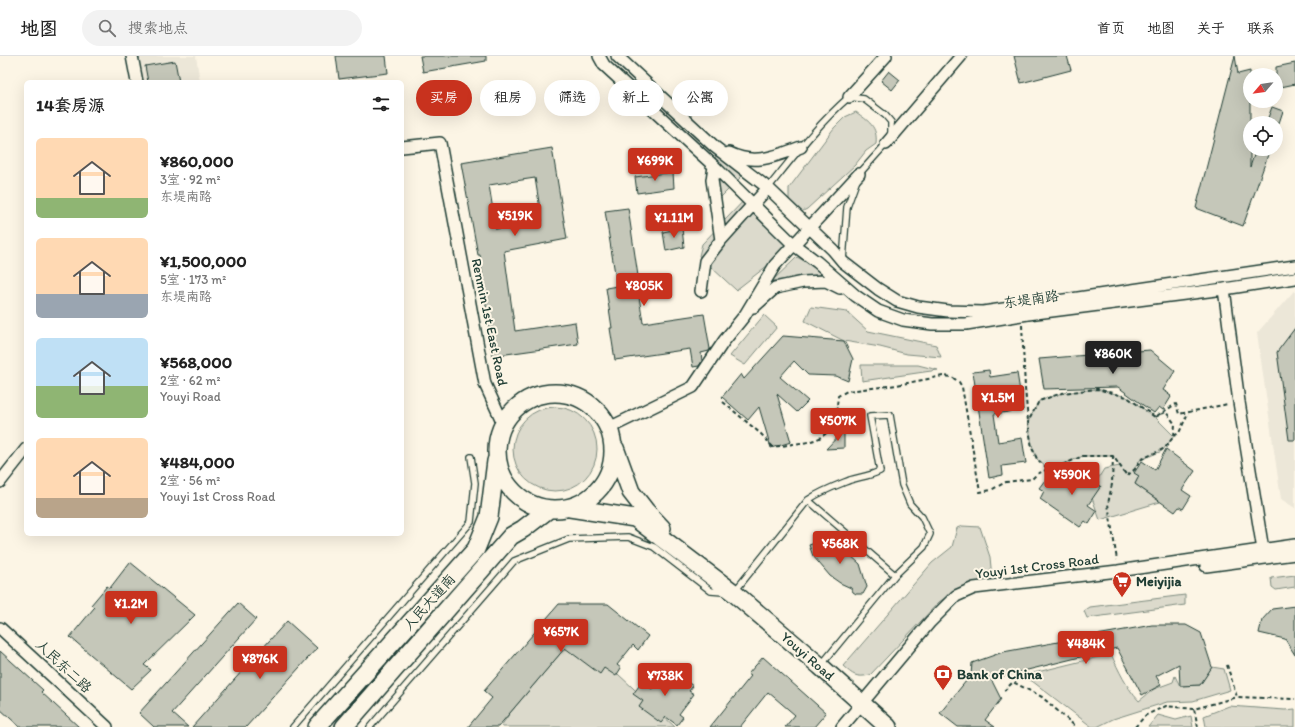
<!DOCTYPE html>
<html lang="zh">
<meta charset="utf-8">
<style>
:root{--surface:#fff;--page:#f2f2f2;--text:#222;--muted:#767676;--line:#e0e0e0;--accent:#c8321e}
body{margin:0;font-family:Itim,"LXGW WenKai TC",sans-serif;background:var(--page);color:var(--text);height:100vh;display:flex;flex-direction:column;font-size:15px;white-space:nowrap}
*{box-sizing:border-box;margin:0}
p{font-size:13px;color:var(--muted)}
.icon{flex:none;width:22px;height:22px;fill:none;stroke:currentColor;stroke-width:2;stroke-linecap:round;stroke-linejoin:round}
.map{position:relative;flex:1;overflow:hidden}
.sheet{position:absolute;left:24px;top:24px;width:380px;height:456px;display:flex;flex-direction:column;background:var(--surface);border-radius:6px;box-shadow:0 4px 16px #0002}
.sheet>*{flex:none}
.hud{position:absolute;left:416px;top:24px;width:380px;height:36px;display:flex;gap:8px}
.needle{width:26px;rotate:241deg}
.buttons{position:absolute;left:1243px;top:12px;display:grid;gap:8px}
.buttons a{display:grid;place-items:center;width:40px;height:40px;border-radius:50%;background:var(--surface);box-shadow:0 4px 16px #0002;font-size:20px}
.price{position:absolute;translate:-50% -34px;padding:0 9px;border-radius:4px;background:var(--accent);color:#fff;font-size:13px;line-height:26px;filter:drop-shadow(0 1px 2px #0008)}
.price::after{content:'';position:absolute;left:50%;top:24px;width:12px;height:9px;margin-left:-6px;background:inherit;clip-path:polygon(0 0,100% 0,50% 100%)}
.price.current{background:#222;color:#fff}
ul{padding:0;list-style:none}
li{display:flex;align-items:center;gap:12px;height:100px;padding:0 12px}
li span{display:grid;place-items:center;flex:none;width:112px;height:80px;border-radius:6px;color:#555}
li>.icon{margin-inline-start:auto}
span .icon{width:48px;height:48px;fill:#fffc;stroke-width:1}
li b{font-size:17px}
h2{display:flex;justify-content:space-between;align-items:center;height:48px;padding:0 12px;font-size:17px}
.chip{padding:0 14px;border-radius:18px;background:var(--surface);box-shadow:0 4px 16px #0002;font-size:14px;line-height:36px}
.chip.current{background:var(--accent);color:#fff}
header{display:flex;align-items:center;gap:24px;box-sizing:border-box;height:56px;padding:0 20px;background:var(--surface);border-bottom:1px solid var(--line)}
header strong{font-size:19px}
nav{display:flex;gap:22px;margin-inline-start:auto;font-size:14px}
.search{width:280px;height:36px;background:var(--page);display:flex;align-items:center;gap:10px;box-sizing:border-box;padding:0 14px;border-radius:22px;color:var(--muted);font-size:15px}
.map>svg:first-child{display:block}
</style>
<header>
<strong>地图</strong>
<div class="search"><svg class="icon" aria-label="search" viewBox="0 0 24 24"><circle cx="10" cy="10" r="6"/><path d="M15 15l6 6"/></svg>搜索地点</div>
<nav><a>首页</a><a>地图</a><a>关于</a><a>联系</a></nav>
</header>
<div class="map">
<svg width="1295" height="671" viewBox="0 0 1295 671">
<rect width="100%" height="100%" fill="#fcf5e5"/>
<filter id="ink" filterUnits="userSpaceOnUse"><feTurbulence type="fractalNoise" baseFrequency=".025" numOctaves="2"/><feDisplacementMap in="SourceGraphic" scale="8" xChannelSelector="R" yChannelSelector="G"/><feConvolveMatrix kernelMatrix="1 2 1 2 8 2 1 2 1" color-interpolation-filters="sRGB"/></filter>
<g filter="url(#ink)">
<!-- built -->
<path fill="#ece7d8" d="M136 0H196L200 26H140Z
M1295 235V452L1281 443 1257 277 1293 236Z"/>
<!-- green -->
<path fill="#dcdacc" stroke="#7e8c80" d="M856 56C868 65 878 70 876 88L866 95 855 109 807 153 801 156 789 146V132L834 72 845 61Z
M715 91 742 120 718 144Z
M751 137 794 189 736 234 699 200 702 188Z
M797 201 828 218 772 225Z
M811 251 847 256 868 275 936 289 941 301 907 298 880 291 844 285 805 265Z
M764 259 777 271 745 309 730 300Z
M861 309H918L938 314 862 325Z
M1097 333 1127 341 1155 361 1174 380 1162 395 1140 404 1133 415 1139 420 1135 428 1160 446 1100 464 1092 442 1101 430 1096 426 1104 413 1120 410 1113 400H1083L1062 409 1048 413 1037 403 1032 389 1028 366 1039 345 1062 337Z
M513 393a42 42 0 1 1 84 0a42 42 0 1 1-84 0Z
M962 470 980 471 990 501 992 522 951 538 939 546 870 619C856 622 853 619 843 610L932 507 952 491 957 472Z
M1295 519V531L1276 534 1272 531 1271 522Z
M1185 539V549L1087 562 1084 555 1090 551Z
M576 579 675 671H503L501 670 510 657Z
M1111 598C1119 615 1126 631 1139 645L1154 633 1173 626 1175 620 1180 630 1200 629 1212 611 1224 613 1230 634 1193 645 1167 646 1113 663 1097 671H1092L1032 625 1021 620Z
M1229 650 1285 654 1295 653V671H1206L1204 660Z
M1158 659 1176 664 1191 660 1193 671H1148Z"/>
<!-- building -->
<path fill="#c5c7b9" stroke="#1f3d34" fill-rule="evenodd" d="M336 0H386L388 17 339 23Z
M420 0H486V5L423 16Z
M1014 0H1067L1071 14 1021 27Z
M1235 0 1238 18 1250 15V41L1248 42 1250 43V111L1256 93H1270L1243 170 1196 152Z
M175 5 179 26H148L145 10Z
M1295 7V28L1276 32V11Z
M889 15 900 24 892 34 881 25Z
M1272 51 1283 55 1279 67H1266Z
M552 92 567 183 504 195 515 275 575 266 578 288 492 300 480 199H478L461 107ZM535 122 542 165 496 173 489 129Z
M673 116 674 132 637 137 635 121Z
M628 152 638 220H636L643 267 704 258 710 293 709 295 701 297 702 305 699 310 693 311 690 293 615 304 610 272H612L606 232 617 230 605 155Z
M682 172 684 191 666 195 663 176Z
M1295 272V384H1289L1277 296Z
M783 280 844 285 853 303 848 325 836 320 808 319 794 305 780 321 808 345 797 356 777 338 791 386 771 392 759 351 748 364 722 341 741 318 744 323Z
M1150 294 1175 315 1163 334 1171 339 1170 340 1171 341 1163 354 1159 351 1154 357 1118 331 1044 333 1039 303Z
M989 314 990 321 1017 317 1023 354 994 358 998 386 1022 382 1026 407 1002 410 1003 419 989 422 973 316Z
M844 374V392L826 393Z
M1166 393 1195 415 1182 434 1191 440 1183 453 1179 451 1175 456 1135 428 1139 420 1134 417 1142 405 1155 414Z
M1072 408 1101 430 1088 449 1097 455 1089 468 1085 465 1080 471 1040 443 1044 435 1039 432 1048 420 1060 428Z
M824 484 838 488 860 508 867 531 863 538H856L853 536 851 532 840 527 830 520 813 500 809 489Z
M130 506 195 559 144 609 151 614 131 633 70 581 94 552 91 549 107 530 110 532Z
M238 547 256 563 172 657 188 671H154L139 657Z
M559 548H608L648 580 638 594 633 589 617 609 621 612 616 620 604 612 600 618 565 592 498 671H468L492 642 484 635Z
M1295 550V599L1285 583 1259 577 1262 564 1272 553Z
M287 565 317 592 246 671H192Z
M1152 569H1186L1201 577 1212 611 1200 629 1180 630 1179 608 1156 620 1161 629 1142 639 1117 592 991 623 1001 643 985 664 995 671H958L940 657 971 619 972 607 1003 596Z
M0 595 43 634 41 636 79 671H20L0 653Z
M763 601 826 657 814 671H785L795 659 768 636 740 671H710L751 620 748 618Z
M664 615 669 619 672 615 693 630 689 635 694 638 679 658 683 661 677 669 666 661 661 667 639 651 643 645 633 638 642 626 652 633Z"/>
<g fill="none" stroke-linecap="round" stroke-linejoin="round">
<defs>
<path id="service" d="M768 132C793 101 818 68 849 41L864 43 885 59 891 66V77L886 88 859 118 847 151 843 205
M808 444C821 435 835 430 850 424 860 421 870 420 880 415L870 360 890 359 902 429 910 448 922 461 930 478 924 491 895 519
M735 535 808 444 895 519 822 608
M293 671 471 466 475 427 471 401
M370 671 514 505 569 483 628 481 654 491 711 535 723 536"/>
<path id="minor" d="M132 0 137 26
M599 0 604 9 714 110 794 189 817 206 856 240 878 255 903 264 932 268H966L1028 258 1224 233 1295 222
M617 0 715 91 768 132 833 194 843 206 878 233 897 245 918 251 948 255 983 256 1295 210
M849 41 886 0
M886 88 961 0
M402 91 440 87 485 328 503 367
M729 97C755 110 776 100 801 91
M721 184 768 132
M1224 233 1239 346 1263 494
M701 235 705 205 721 184 712 124 714 110
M754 251 775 232 803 226 826 225 840 232
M609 372 693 331 724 285 745 259 775 209 859 118
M0 426 26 393
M1206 510 1295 498
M0 572 107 671
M842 671 930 566 956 540 974 532 1118 515 1295 489"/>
<path id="primary" d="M497 395a58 58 0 1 1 116 0a58 58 0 1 1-116 0Z
M615 392 631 436 645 454 662 472
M570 452 635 462 734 537 820 610 888 671
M317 671 476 493 489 461 496 405
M344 671 511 480 523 473 549 453"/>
</defs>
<!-- service casing -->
<use href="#service" stroke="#1f3d34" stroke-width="8"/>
<!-- minor casing -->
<use href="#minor" stroke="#1f3d34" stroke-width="14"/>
<!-- primary casing -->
<use href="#primary" stroke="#1f3d34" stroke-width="20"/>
<!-- path -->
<path stroke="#1f3d34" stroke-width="2" stroke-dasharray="4 3" stroke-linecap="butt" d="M1022 269 1025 332 1028 365
M723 346 761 378 772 390C779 391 786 389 793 388 829 385 835 373 838 340L847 335 897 329 943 320 952 321 959 326 962 331 980 436 991 434 1006 426 1032 423 1037 418 1048 413
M1155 361 1166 356 1175 368 1174 380 1165 392 1140 404 1135 413 1127 420 1113 400H1083L1062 409 1048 413 1037 403 1032 392 1028 366 1039 345 1062 337 1097 333 1127 341 1155 361 1176 348 1179 358 1228 348
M1174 380 1179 377 1188 357
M1113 400 1112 428 1108 448 1117 504
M1227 609 1237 641 1295 643
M1004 635 1013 626 1042 641 1076 671
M1135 671 1146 659 1166 650 1194 653
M1198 671 1194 653 1237 641"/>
<!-- service -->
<use href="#service" stroke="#fcf5e5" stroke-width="5.5"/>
<!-- minor -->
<use href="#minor" stroke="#fcf5e5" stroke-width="11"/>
<!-- primary -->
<use href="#primary" stroke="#fcf5e5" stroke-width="17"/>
</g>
</g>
<!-- icons -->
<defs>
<symbol id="supermarket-pin" viewBox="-11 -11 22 30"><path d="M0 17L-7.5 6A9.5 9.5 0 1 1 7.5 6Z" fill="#c8321e" stroke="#fcf5e5"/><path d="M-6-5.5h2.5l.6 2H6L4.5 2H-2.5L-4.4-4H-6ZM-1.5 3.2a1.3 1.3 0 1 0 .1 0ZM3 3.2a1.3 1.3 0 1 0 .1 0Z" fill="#fff"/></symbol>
<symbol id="bank-pin" viewBox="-11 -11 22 30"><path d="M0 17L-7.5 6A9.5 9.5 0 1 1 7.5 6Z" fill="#c8321e" stroke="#fcf5e5"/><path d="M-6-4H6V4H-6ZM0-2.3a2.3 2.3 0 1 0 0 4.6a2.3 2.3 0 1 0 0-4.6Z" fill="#fff"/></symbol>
</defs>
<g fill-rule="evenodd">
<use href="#supermarket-pin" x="1111" y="514" width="22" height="30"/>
<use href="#bank-pin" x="932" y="607" width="22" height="30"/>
</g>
<g text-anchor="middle" stroke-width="4" stroke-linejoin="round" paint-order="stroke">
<!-- street labels -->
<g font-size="14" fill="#1f3d34" stroke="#fcf5e5">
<text transform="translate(1031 243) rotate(-8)" y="5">东堤南路</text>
<text transform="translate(490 266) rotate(78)" y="5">Renmin 1st East Road</text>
<text transform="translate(1037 510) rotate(-7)" y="5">Youyi 1st Cross Road</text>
<text transform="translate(429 546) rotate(-48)" y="5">人民大道南</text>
<text transform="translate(808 600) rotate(41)" y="5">Youyi Road</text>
<text transform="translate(64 610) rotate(43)" y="5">人民东二路</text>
</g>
<!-- poi labels -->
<g font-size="14" font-weight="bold" fill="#1f3d34" stroke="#fcf5e5" text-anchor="start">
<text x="1136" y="530">Meiyijia</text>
<text x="957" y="623">Bank of China</text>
</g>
</g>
</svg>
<div class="buttons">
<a><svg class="needle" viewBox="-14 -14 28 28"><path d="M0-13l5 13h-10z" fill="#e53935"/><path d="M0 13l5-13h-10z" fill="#767676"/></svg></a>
<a><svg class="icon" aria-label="locate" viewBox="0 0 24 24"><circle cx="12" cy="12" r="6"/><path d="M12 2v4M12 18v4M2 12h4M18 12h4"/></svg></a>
</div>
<b class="price" style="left:655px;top:126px">¥699K</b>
<b class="price" style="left:515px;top:181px">¥519K</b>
<b class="price" style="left:674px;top:183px">¥1.11M</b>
<b class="price" style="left:644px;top:251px">¥805K</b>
<b class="price current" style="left:1113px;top:319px">¥860K</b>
<b class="price" style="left:998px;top:363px">¥1.5M</b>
<b class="price" style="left:838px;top:386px">¥507K</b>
<b class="price" style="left:1072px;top:440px">¥590K</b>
<b class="price" style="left:840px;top:509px">¥568K</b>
<b class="price" style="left:131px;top:569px">¥1.2M</b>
<b class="price" style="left:561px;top:597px">¥657K</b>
<b class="price" style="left:1086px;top:609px">¥484K</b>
<b class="price" style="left:260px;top:624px">¥876K</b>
<b class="price" style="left:665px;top:641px">¥738K</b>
<div class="hud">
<a class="chip current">买房</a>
<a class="chip">租房</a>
<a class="chip">筛选</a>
<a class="chip">新上</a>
<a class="chip">公寓</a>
</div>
<section class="sheet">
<h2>14套房源<svg class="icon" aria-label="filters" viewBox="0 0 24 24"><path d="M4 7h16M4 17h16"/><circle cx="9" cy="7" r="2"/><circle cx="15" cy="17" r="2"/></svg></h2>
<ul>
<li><span style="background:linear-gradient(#ffd9b3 75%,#8fb573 0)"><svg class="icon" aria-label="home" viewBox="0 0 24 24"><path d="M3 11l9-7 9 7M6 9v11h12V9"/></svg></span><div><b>¥860,000</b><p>3室 · 92 m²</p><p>东堤南路</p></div></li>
<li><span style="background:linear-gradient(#ffd9b3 70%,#9aa5b1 0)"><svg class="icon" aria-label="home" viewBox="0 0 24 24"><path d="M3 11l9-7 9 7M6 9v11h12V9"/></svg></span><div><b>¥1,500,000</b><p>5室 · 173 m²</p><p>东堤南路</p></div></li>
<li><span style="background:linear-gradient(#bfe0f5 60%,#8fb573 0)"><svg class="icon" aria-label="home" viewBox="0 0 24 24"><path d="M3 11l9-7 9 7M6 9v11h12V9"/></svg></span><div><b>¥568,000</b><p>2室 · 62 m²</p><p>Youyi Road</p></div></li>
<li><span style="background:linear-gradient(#ffd9b3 75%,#b9a48a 0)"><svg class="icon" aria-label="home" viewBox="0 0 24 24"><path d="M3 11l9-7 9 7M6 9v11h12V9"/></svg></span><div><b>¥484,000</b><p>2室 · 56 m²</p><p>Youyi 1st Cross Road</p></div></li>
</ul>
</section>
</div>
